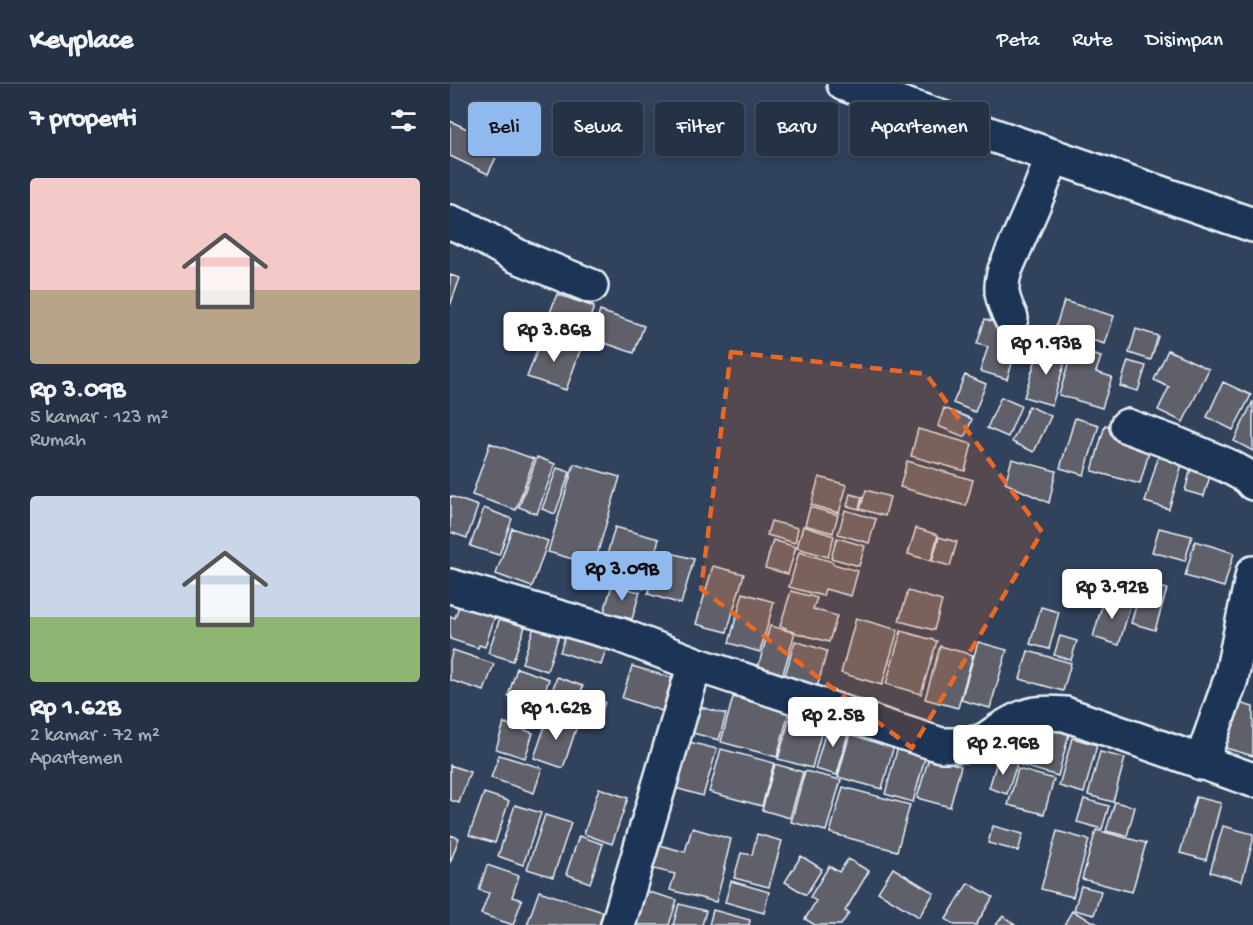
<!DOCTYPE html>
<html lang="id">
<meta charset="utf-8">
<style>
:root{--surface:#253246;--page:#2d3a4d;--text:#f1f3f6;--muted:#a3aab3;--line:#424d5f;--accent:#90b9f0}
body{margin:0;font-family:"Gochi Hand",sans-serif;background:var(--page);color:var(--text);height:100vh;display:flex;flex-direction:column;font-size:22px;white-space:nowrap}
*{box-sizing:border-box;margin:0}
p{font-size:20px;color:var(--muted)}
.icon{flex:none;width:33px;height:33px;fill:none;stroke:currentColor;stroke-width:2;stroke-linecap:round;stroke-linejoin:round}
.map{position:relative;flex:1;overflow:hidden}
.sheet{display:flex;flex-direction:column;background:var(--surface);width:450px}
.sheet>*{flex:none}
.hud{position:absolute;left:18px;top:18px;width:570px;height:54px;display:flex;gap:12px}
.price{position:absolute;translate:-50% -51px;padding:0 14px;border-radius:6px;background:#fff;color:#222;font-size:20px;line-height:39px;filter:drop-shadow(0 2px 3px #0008)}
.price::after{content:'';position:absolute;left:50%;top:36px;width:18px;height:14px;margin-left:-9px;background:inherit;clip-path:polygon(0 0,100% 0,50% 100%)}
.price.current{background:var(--accent);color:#111}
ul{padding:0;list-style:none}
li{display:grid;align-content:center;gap:12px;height:318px;padding:0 30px}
li span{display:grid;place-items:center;height:186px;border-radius:6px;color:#555}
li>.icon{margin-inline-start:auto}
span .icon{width:108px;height:108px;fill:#fffc;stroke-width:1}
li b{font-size:26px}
h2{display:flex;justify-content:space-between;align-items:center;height:72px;padding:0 30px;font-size:26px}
.pill{padding:0 21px;border-radius:6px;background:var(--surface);box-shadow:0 3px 9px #0003,0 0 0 2px var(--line);font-size:21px;line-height:54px}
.pill.current{background:var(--accent);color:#111}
header{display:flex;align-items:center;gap:36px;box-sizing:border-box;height:84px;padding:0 30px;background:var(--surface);border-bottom:2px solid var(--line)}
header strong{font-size:28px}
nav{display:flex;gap:33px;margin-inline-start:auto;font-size:21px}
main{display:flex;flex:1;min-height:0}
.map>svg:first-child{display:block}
</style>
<header>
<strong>Keyplace</strong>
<nav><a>Peta</a><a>Rute</a><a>Disimpan</a></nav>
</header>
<main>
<section class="sheet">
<h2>7 properti<svg class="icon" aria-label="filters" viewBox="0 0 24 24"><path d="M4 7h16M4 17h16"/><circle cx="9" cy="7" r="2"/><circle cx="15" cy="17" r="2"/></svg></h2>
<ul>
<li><span style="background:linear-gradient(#f6c9c9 60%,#b9a48a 0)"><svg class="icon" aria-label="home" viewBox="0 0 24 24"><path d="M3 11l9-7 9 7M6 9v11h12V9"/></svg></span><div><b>Rp 3.09B</b><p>5 kamar · 123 m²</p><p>Rumah</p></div></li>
<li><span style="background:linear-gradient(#c9d6e8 65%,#8fb573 0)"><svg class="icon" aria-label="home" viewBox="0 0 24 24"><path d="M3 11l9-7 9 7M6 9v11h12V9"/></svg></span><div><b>Rp 1.62B</b><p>2 kamar · 72 m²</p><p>Apartemen</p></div></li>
</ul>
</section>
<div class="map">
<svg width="803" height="841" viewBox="0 0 803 841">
<rect width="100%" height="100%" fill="#31425d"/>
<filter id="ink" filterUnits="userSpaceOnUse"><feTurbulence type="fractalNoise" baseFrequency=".0167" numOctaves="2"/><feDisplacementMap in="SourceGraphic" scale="12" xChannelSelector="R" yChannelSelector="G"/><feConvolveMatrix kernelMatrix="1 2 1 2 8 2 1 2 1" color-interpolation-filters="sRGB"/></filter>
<g filter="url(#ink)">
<!-- building -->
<path fill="#61616b" stroke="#e8f1f8" stroke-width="1.5" d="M0 37 52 61 38 90 0 72Z
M0 191 10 194 0 222Z
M107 210 144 223 131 258 94 245Z
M614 217 664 232 655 260 605 245Z
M150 227 194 242 184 269 140 254Z
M535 235 570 246 568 254 570 255 557 295 530 287 538 263 527 260Z
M686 245 708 252 701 276 679 269Z
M93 251 131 264 116 306 77 293Z
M590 262 617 271 602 321 574 313Z
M623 264 651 273 646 288 662 293 652 324 609 311Z
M718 266 759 285 733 338 708 326 719 303 704 296Z
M678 277 696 282 688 307 670 302Z
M515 291 536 300 525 328 503 319Z
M773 298 801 311 783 346 757 333Z
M551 313 571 322 558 353 537 344Z
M803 317V367L784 357Z
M579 322 601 332 584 368 562 358Z
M494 324 522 335 515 353 488 342Z
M625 334 649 341 634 391 610 384Z
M655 341 703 354 690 400 642 387Z
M468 345 522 360 515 387 461 372Z
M40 359 84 375 66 426 22 411Z
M712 360 736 367 719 425 695 418Z
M87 373 105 380 87 430 69 423Z
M562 375 606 387 599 419 555 399Z
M457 377 523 396 516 422 450 403Z
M124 380 170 393 144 481 98 468Z
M107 384 120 388 105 430 92 425Z
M741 384 761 389 754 412 735 407Z
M369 393 397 401 389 429 361 421Z
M416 406 440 413 435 432 410 425Z
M400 410 412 413 409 425 397 422Z
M0 412 28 422 17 454 0 448Z
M360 423 388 431 383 449 355 441Z
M34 424 62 435 49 471 20 462Z
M395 426 426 435 419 459 388 450Z
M321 437 348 444 345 459 317 451Z
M353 442 384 452 378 473 347 464Z
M165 443 209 455 194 505 151 492Z
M62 444 98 457 82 503 46 490Z
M466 444 488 451 481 477 458 470Z
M709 444 742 452 735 477 702 468Z
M489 453 507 458 500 482 482 477Z
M387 454 415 462 409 482 381 474Z
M323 456 346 463 338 490 315 484Z
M745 457 784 469 774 503 735 492Z
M210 466 244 475 231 520 198 510Z
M349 468 383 478V480L408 487 401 512 375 505 373 512 339 503Z
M263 482 294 490 277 548 246 540Z
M693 498 717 505 705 546 681 539Z
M162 501 190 508 182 535 154 528Z
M341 507 367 514 363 525 387 532 379 558 335 546 336 544 330 542Z
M458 507 492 517 484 546 449 537Z
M13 509 49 520 35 563 29 561 28 564 0 555V532L5 534Z
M293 509 324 518 310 568 279 559Z
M655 511 681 519 669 561 643 553Z
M591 523 609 528 599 565 580 560Z
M53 525 78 534 63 577 38 569Z
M88 531 113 539 97 587 72 579Z
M406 534 448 546 432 601 391 589Z
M119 540 160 553 151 581 110 568Z
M320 542 345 548 333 590 308 583Z
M451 547 487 557 471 610 436 600Z
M610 552 627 557 621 576 604 571Z
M345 557 377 567 367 604 334 595Z
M528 558 557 566 540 624 511 616Z
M490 562 523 571 508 624 475 615Z
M3 566 44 580 34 607 0 596V576Z
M578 567 621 579 613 607 570 595Z
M182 582 222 594 212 627 172 614Z
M67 584 99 595 90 623 58 612Z
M107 593 133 602 122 633 96 625Z
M136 612 155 618 148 639 129 633Z
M283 613 339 628 327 673 271 658Z
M779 616 803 623V672L765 661Z
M236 619 276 630 269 656 228 645Z
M342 626 375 635 362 684 328 675Z
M99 630 128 639 113 684 84 674Z
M379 636 400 642 387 691 365 685Z
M403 638 447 650 432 705 388 693Z
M54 639 83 649 75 674 46 665Z
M581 640 619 650 608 692 570 681Z
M622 654 647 661 634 709 609 702Z
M450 655 478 663 463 718 435 710Z
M235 657 267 665 253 712 222 703Z
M271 665 324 679 312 722 259 708Z
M650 668 675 674 663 718 638 711Z
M49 671 92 684 84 709 41 694Z
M479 673 511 682 500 723 467 714Z
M548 674 567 680 557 710 539 704Z
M325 680 353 688 340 734 312 726Z
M0 681 20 688 9 719 0 716Z
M568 685 604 695 594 730 558 721Z
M355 687 391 696 376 747 341 738Z
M393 703 460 721 447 767 380 749Z
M149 704 178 714 162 760 134 750Z
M34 709 59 717 45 759 19 751Z
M746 713 771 719 756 776 730 769Z
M634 715 659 722 652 745 627 738Z
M665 718 685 723 677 752 656 747Z
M65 721 91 729 73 781 48 772Z
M95 731 121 739 103 793 77 785Z
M543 742 573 750 568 767 538 759Z
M773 742 803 750V757L792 797 760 788Z
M242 744 281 755 274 784H275L266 818 220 806 225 790 200 784 206 760 235 768Z
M646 746 696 759 682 808 632 795Z
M607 747 639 756 623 813 591 805Z
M307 750 332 757 319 803 284 794 291 769 302 771Z
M0 751 9 754 0 779Z
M129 752 153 760 140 799 116 790Z
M351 772 372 785 356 811 335 798Z
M398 775 419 787 395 827 399 829 391 841H365L355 835 366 817 360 813 379 782 389 788Z
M37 781 69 792 62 813 72 816 63 841 31 830 39 809 29 806Z
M443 784 484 809 469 833 428 808Z
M281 797 319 808 314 829 275 818Z
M518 799 543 813 526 841H505L496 835Z
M631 802 651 807 644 831 624 826Z
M185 804 227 816 219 841H175Z
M89 807 153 828 149 841H77Z
M229 820 256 827 252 841H223Z
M263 826 300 836 299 841H259Z
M622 827 650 841H614Z
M553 832 565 841H546Z"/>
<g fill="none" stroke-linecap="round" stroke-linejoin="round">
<defs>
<path id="minor" d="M394 0 803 141
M0 138 20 146 67 172 141 202
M561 234C552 215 549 206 555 186L589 108 601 77 604 72
M677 342 726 360 778 382 798 393 803 399
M0 502 167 550 245 580 491 661C504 661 519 662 533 657 539 654 546 648 553 644 577 629 587 628 615 630L803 696
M751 679 781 595 803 489
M168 841 245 580"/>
</defs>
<!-- minor casing -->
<use href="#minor" stroke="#e8f1f8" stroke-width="38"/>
<!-- minor -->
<use href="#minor" stroke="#1d3557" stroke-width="33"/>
</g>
</g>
<!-- marked area -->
<path fill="#e86824" fill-opacity="0.2" stroke="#e86824" stroke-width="4.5" stroke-dasharray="12 8" stroke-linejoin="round" d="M281 268 476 290 592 448 462 664 251 505Z"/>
</svg>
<b class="price" style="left:104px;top:279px">Rp 3.86B</b>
<b class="price" style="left:596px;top:292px">Rp 1.93B</b>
<b class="price current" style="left:172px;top:518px">Rp 3.09B</b>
<b class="price" style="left:662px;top:536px">Rp 3.92B</b>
<b class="price" style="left:106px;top:657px">Rp 1.62B</b>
<b class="price" style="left:383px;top:664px">Rp 2.5B</b>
<b class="price" style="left:553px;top:692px">Rp 2.96B</b>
<div class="hud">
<a class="pill current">Beli</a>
<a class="pill">Sewa</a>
<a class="pill">Filter</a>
<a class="pill">Baru</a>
<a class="pill">Apartemen</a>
</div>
</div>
</main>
